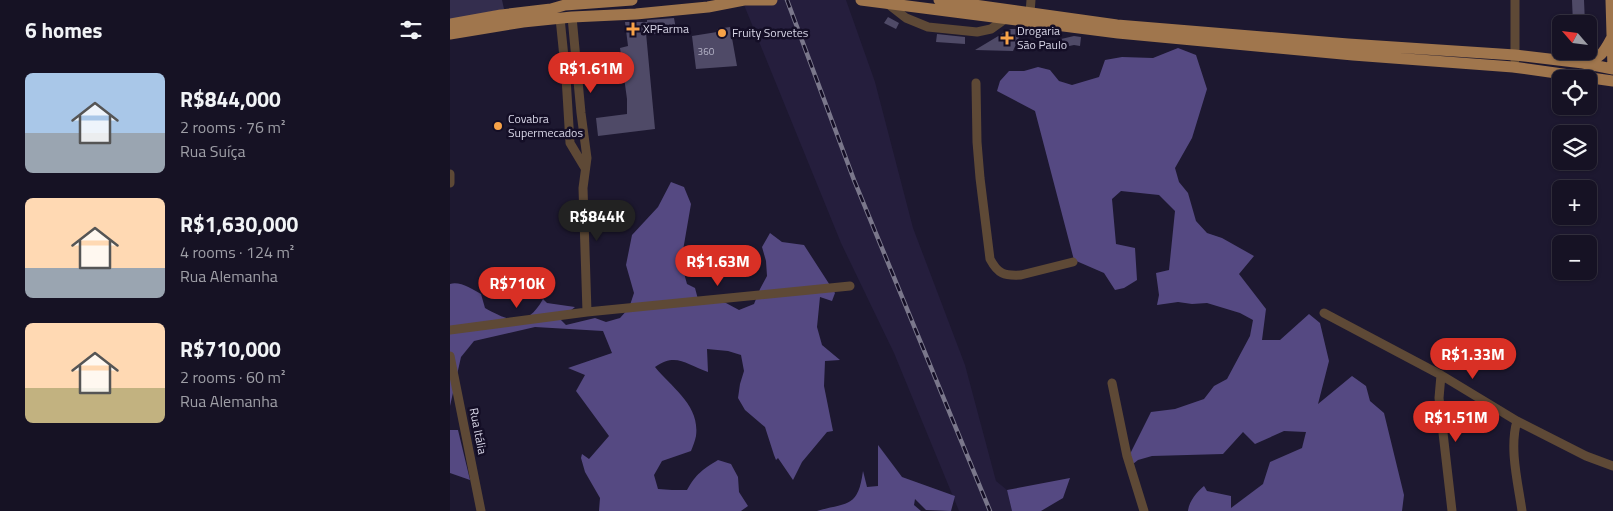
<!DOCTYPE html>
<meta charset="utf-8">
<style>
:root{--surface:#161224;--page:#232031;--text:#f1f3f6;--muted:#9e9ea6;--line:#353241;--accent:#d93025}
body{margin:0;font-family:"Titillium Web",sans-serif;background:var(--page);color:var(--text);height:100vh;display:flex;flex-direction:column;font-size:19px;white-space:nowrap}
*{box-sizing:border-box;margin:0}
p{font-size:16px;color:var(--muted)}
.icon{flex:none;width:28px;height:28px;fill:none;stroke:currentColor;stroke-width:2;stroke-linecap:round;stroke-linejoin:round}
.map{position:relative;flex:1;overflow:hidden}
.details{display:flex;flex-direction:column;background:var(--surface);width:450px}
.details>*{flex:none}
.needle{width:32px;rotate:298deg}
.controls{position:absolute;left:1102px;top:15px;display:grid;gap:10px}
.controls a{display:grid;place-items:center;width:45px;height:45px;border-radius:8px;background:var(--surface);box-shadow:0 1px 4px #0004,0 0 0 1px var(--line);font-size:25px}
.price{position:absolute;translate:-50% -42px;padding:0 11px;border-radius:18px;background:var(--accent);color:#fff;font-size:16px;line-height:32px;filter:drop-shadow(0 1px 2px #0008)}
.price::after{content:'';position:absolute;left:50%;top:30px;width:15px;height:11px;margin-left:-8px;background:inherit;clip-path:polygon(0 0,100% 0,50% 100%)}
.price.on{background:#222;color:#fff}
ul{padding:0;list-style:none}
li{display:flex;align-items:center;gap:15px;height:125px;padding:0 25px}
li span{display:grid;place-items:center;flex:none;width:140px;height:100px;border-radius:8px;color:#555}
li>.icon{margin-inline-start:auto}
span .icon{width:60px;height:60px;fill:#fffc;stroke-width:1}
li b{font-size:21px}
h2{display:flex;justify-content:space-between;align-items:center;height:60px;padding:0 25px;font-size:21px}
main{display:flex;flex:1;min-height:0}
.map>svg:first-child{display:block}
</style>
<main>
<section class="details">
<h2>6 homes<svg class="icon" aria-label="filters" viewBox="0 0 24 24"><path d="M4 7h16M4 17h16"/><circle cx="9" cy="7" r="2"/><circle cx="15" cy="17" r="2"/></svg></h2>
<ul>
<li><span style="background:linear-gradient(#a9c7e8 60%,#9aa5b1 0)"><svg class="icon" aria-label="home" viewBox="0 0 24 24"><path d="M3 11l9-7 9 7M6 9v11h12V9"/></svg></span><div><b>R$844,000</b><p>2 rooms · 76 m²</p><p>Rua Suíça</p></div></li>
<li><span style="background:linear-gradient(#ffd9b3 70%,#9aa5b1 0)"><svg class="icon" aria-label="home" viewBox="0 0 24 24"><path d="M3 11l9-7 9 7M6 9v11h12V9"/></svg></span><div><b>R$1,630,000</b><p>4 rooms · 124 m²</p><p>Rua Alemanha</p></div></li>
<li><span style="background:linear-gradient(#ffd9b3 65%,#c2b280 0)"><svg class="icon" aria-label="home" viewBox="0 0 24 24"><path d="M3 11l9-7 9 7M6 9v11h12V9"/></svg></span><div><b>R$710,000</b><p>2 rooms · 60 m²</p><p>Rua Alemanha</p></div></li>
</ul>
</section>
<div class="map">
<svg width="1163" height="511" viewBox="0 0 1163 511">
<rect width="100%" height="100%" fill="#1d1830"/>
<!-- built -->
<path fill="#251e3d" d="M292 0H396L425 82 463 228 515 365 546 481 557 490 562 511H509L444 353 391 243Z"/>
<!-- green -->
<path fill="#342e4e" d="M0 0H52L54 9 0 20Z"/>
<!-- forest -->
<path fill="#554982" d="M728 48 746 55 757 89 742 138 725 168 729 182 738 193 746 221 757 233 772 238 804 256 789 274 816 309 812 340H830L859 314 870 323 879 361 868 404 902 376 916 386 920 401 934 413 954 495 952 511H738C739 501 747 492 754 486L757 491 781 496V508L813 484 820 462 852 448 856 432 834 431 805 444 793 432 773 454 702 456 688 460 678 468 676 462 701 412 725 409 754 399 764 386 777 379 800 336 803 320 790 313 757 303 742 304 728 302 707 305 709 295 706 273 719 270 725 211 709 195 671 191 662 199 666 244 685 248 687 280 674 288 665 290 654 273 624 260 585 111 547 91 550 81 559 71H574L588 67 600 70 609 81 622 85 649 77 655 60 672 57 703 58Z
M221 182 234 187 241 204 231 262 237 284 245 288 249 303H276L289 310 304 304 310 289 317 276 316 261 312 247 320 233 332 242 354 245 385 293 382 301 370 297 367 327 372 345 390 360 375 361 374 386 383 431 377 432 352 462 343 480 328 458 326 460 324 455 315 427 295 410 288 398 290 384 294 371 291 355 278 351 257 349 258 372C236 365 227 352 205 367 222 388 250 405 246 436 245 441 243 446 241 451L212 461 204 475 208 489 222 490H237C246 474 253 469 268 460L281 464 288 477 289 492 298 506 291 511H149L150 498 135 472 131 458 132 454 139 459 159 436 126 391 135 375 118 368 162 353 153 331 85 327 24 341 11 357 0 406V284C10 281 22 289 31 294L35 308C60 322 77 328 93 299L97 303 125 307 110 319 116 325 145 318 156 322 170 318 179 308 184 293 176 265 182 235 208 207Z
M0 430H8L20 480 0 473Z
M428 445 452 477 505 496 501 511 476 510 465 499 464 505 471 511H367C398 502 408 508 413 471L417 487 428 486Z
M620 478 613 498 591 511H562L557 490Z"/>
<!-- building -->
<path fill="#4f4a67" d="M1122 0H1134L1135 24H1123Z
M438 17 449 23 446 29 434 23Z
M224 18 226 29 207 31 206 34 196 33 205 129 148 136 146 118 177 114V99L170 48 178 46 175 22H197V20Z
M280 27 287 66 246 69 242 36 267 32V29Z
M560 29H573L563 51 525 50Z
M487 34 515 37V44L486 42Z
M624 36 631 37 630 46 624 45 610 48 611 39Z"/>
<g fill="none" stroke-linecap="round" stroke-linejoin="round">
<!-- minor -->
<path stroke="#5e4936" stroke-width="9" d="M438 4 456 18 478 27 527 32 541 29 555 19
M580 13 581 0
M122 17 131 113 137 158 133 188 137 312
M110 18 116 77 120 143 135 168
M1065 60V0
M526 83 527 142 530 178 540 259C548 274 554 276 571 275L623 262
M0 174V183
M874 313 991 375 1067 421 1136 456 1163 466
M0 330 137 312 400 286
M0 356 31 511
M991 375 989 398 1002 511
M662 383 677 456 694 511
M1067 421C1059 448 1068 483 1072 511"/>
<!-- major -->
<path stroke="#a0764d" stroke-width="11" d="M411 0 668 33 903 55 1063 67 1163 81
M489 0 667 25 898 44 1065 55 1133 63 1163 69
M1161 0 1163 69
M0 24 51 15 101 9 115 5 182 0
M0 34 73 22 122 17 186 14 258 7 294 0H322
M1134 63C1150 58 1153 54 1161 39"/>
<defs>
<path id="rail" d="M337 0 404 180 540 511"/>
</defs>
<!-- rail casing -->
<use href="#rail" stroke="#7a778b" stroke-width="4.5"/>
<!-- rail -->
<use href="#rail" stroke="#140e26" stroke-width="2.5" stroke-dasharray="8" stroke-linecap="butt"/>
</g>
<!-- markers -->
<g fill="#f7a248" stroke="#140e26" stroke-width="2">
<path d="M180.5 21.5h5v5h5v5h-5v5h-5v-5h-5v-5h5z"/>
<circle cx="272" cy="33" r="5"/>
<path d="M554.5 30.5h5v5h5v5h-5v5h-5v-5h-5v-5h5z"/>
<circle cx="48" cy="126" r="5"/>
</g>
<g text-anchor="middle" stroke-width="5" stroke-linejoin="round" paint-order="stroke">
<!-- number labels -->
<g font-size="10" fill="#b6b4c8">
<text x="256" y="55">360</text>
</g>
<!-- poi labels -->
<g font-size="12" fill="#d9d7e8" stroke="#140e26" text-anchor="start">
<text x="193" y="33">XPFarma</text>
<text x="567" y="35">Drogaria<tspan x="567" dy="14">São Paulo</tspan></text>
<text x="282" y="37">Fruity Sorvetes</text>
<text x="58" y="123">Covabra<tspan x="58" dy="14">Supermecados</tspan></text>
</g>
<!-- street labels -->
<g font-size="12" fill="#d9d7e8" stroke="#140e26">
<text transform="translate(28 431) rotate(79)" y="4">Rua Itália</text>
</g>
</g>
</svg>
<div class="controls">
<a><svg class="needle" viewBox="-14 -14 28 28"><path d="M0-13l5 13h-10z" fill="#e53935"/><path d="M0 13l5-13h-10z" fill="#9e9ea6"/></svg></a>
<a><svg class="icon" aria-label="locate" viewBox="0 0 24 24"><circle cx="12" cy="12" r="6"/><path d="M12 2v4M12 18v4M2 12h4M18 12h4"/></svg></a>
<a><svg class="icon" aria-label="layers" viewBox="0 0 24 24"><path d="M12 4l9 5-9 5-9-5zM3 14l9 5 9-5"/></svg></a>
<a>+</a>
<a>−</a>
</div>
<b class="price" style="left:141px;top:94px">R$1.61M</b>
<b class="price on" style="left:147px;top:242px">R$844K</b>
<b class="price" style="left:268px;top:287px">R$1.63M</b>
<b class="price" style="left:67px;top:309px">R$710K</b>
<b class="price" style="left:1023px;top:380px">R$1.33M</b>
<b class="price" style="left:1006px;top:443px">R$1.51M</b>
</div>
</main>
